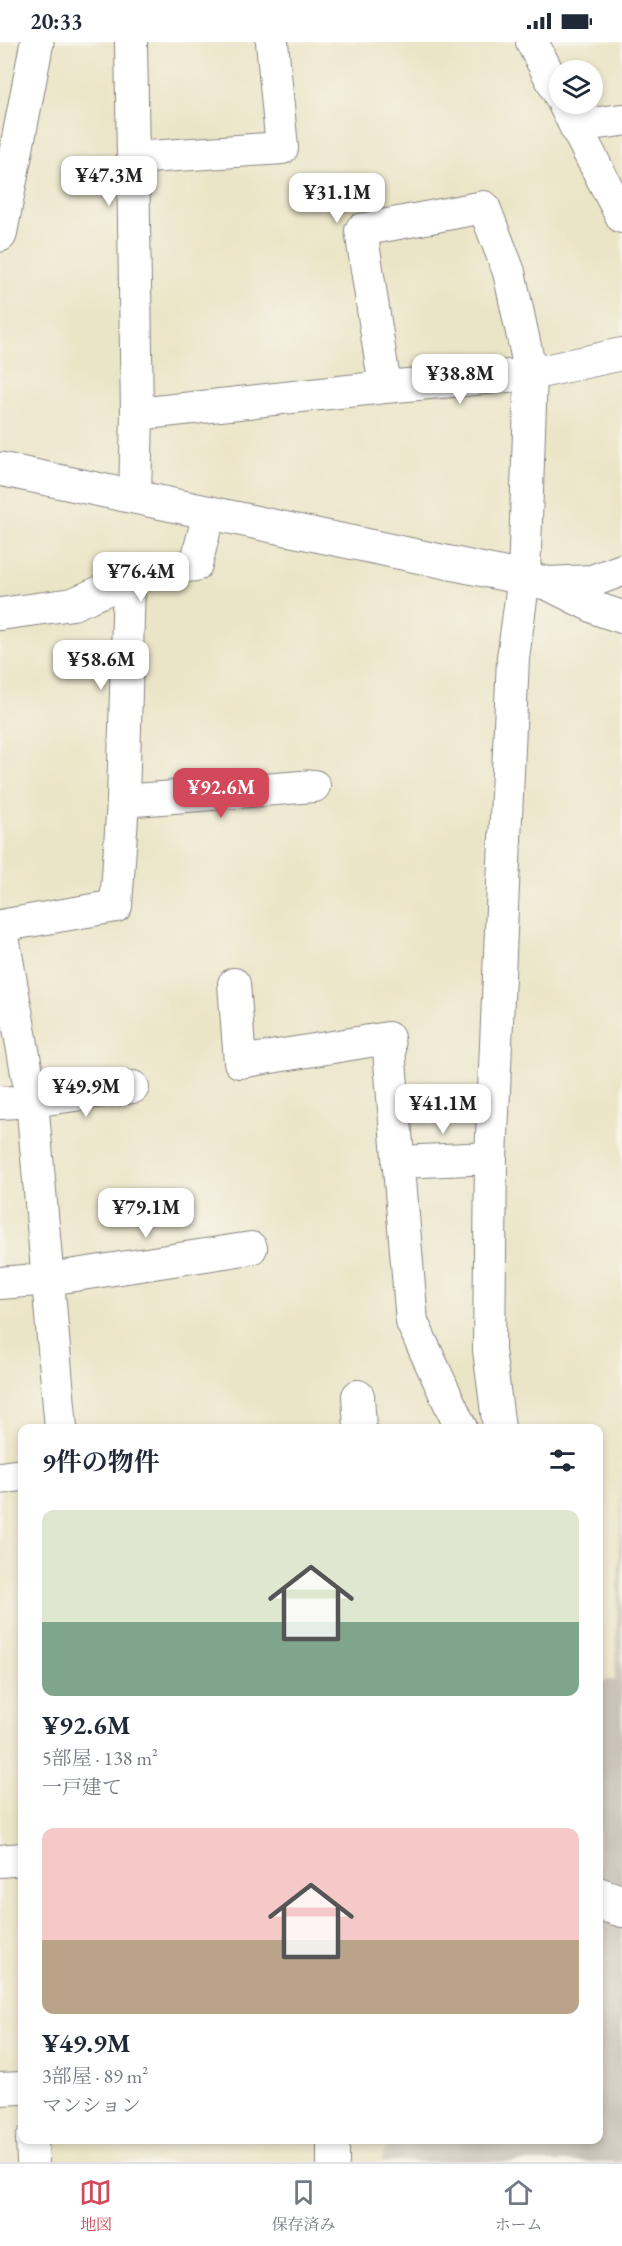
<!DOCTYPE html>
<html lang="ja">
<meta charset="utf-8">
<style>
:root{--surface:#fff;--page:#f6f6f7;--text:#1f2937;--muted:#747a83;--line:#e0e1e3;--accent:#d1495b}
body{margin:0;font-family:"EB Garamond","Noto Serif JP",serif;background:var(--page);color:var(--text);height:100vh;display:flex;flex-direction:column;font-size:22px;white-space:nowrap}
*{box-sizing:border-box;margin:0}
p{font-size:20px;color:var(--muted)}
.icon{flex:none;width:33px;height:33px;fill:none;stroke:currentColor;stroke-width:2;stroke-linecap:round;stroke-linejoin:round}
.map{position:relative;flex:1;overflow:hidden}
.sheet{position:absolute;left:18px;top:1382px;width:585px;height:720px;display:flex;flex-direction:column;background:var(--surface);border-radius:12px;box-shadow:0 3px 9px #0003}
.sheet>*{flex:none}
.tools{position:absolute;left:549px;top:18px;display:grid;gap:12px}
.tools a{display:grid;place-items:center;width:54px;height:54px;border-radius:50%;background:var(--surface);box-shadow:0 3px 9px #0003;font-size:30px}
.price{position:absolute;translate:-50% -51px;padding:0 14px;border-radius:12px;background:#fff;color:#222;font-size:20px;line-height:39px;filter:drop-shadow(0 2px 3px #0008)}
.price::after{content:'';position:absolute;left:50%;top:36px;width:18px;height:14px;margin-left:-9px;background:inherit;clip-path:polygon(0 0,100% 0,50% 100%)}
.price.on{background:var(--accent);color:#fff}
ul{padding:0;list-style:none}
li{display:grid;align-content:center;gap:12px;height:318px;padding:0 24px}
li span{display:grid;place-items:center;height:186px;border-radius:12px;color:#555}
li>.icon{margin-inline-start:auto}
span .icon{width:108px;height:108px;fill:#fffc;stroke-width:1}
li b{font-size:26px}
h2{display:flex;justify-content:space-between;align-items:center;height:72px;padding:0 24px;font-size:26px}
.status{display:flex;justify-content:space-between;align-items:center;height:42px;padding:0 30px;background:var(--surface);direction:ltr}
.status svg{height:16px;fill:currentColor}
.dock{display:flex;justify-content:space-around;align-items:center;height:84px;border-top:2px solid var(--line);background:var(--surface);font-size:16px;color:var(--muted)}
.dock a{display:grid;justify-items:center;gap:3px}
.dock .on{color:var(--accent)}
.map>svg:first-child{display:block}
</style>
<div class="status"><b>20:33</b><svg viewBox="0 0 49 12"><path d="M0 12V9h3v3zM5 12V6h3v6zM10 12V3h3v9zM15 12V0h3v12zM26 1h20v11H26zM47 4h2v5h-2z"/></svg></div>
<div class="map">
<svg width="622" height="2120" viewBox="0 0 622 2120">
<rect width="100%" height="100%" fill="#f7f3e8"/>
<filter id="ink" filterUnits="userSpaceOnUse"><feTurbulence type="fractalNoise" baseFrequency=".0167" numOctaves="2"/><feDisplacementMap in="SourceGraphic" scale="12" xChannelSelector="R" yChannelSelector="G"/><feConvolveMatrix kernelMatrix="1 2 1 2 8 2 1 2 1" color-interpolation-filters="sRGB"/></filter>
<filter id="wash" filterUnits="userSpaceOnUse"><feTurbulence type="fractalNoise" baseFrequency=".008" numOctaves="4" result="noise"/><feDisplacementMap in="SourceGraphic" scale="24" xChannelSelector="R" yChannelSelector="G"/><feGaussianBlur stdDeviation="1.35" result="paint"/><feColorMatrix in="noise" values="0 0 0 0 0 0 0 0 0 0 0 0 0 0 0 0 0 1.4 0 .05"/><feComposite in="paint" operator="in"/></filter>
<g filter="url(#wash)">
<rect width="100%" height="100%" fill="#ebe5c7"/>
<!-- railway -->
<path fill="#c9c3b8" d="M622 1424V2120H382L388 2097H598V1639L615 1638Z"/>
</g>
<g filter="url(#ink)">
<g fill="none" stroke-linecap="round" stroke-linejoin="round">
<defs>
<path id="pedestrian" d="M598 1847 622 1855
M598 1866 622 1873"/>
<path id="minor" d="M131 0 133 116
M532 0 560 54
M564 62 622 175
M575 84 622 78
M137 372 385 345 361 188 484 165 509 230 531 332 385 345
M135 455 137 372 133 116 282 106 272 0
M546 541 598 567 622 575
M547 541 592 539 622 528
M0 572 73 562 146 530 196 523 209 470
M123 759 314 744
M0 884 116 864 123 759 129 539
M1 884 32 1059 133 1045
M234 942 240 1020 388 996 412 1280 461 1386
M0 1061 32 1059 61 1386
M398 1120 491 1116
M0 1241 49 1237 251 1206
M358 1354 360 1386
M499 1386 489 1308 491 1116 513 616 524 535 531 332 622 312
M0 1436 22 1433
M0 1819 22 1817
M0 2047 22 2046
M32 2097 33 2120
M333 2097V2120"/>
<path id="tertiary" d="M0 193 37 0
M0 427 546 541"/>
</defs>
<!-- pedestrian casing -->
<use href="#pedestrian" stroke="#868481" stroke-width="26"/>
<!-- minor casing -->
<use href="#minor" stroke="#868481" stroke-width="34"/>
<!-- tertiary casing -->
<use href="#tertiary" stroke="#868481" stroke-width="35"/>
<!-- pedestrian -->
<use href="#pedestrian" stroke="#fff" stroke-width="24"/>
<!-- minor -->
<use href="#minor" stroke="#fff" stroke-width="32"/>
<!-- tertiary -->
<use href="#tertiary" stroke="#fff" stroke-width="33"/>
</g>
</g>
</svg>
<div class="tools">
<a><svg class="icon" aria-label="layers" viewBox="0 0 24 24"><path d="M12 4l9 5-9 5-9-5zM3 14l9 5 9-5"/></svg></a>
</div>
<b class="price" style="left:109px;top:165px">¥47.3M</b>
<b class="price" style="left:337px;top:182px">¥31.1M</b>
<b class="price" style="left:460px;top:363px">¥38.8M</b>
<b class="price" style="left:141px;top:561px">¥76.4M</b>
<b class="price" style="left:101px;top:649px">¥58.6M</b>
<b class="price on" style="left:221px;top:777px">¥92.6M</b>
<b class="price" style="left:86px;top:1076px">¥49.9M</b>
<b class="price" style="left:443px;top:1093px">¥41.1M</b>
<b class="price" style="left:146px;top:1197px">¥79.1M</b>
<section class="sheet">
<h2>9件の物件<svg class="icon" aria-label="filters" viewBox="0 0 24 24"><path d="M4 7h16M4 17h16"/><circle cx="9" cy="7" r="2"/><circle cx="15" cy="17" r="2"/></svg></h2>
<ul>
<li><span style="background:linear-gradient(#dfe7d0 60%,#7fa58c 0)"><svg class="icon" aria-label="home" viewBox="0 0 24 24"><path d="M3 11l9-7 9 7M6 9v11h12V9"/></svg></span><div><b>¥92.6M</b><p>5部屋 · 138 m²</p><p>一戸建て</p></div></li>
<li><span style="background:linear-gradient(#f6c9c9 60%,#b9a48a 0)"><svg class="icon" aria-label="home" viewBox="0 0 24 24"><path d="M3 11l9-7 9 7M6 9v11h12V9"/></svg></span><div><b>¥49.9M</b><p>3部屋 · 89 m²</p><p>マンション</p></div></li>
</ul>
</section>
</div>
<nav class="dock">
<a class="on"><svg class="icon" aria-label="map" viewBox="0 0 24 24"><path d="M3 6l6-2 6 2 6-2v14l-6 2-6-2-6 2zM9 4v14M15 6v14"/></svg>地図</a>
<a><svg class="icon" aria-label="saved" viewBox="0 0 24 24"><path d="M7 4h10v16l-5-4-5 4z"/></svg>保存済み</a>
<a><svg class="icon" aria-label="home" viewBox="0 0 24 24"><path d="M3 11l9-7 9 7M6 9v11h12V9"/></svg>ホーム</a>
</nav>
